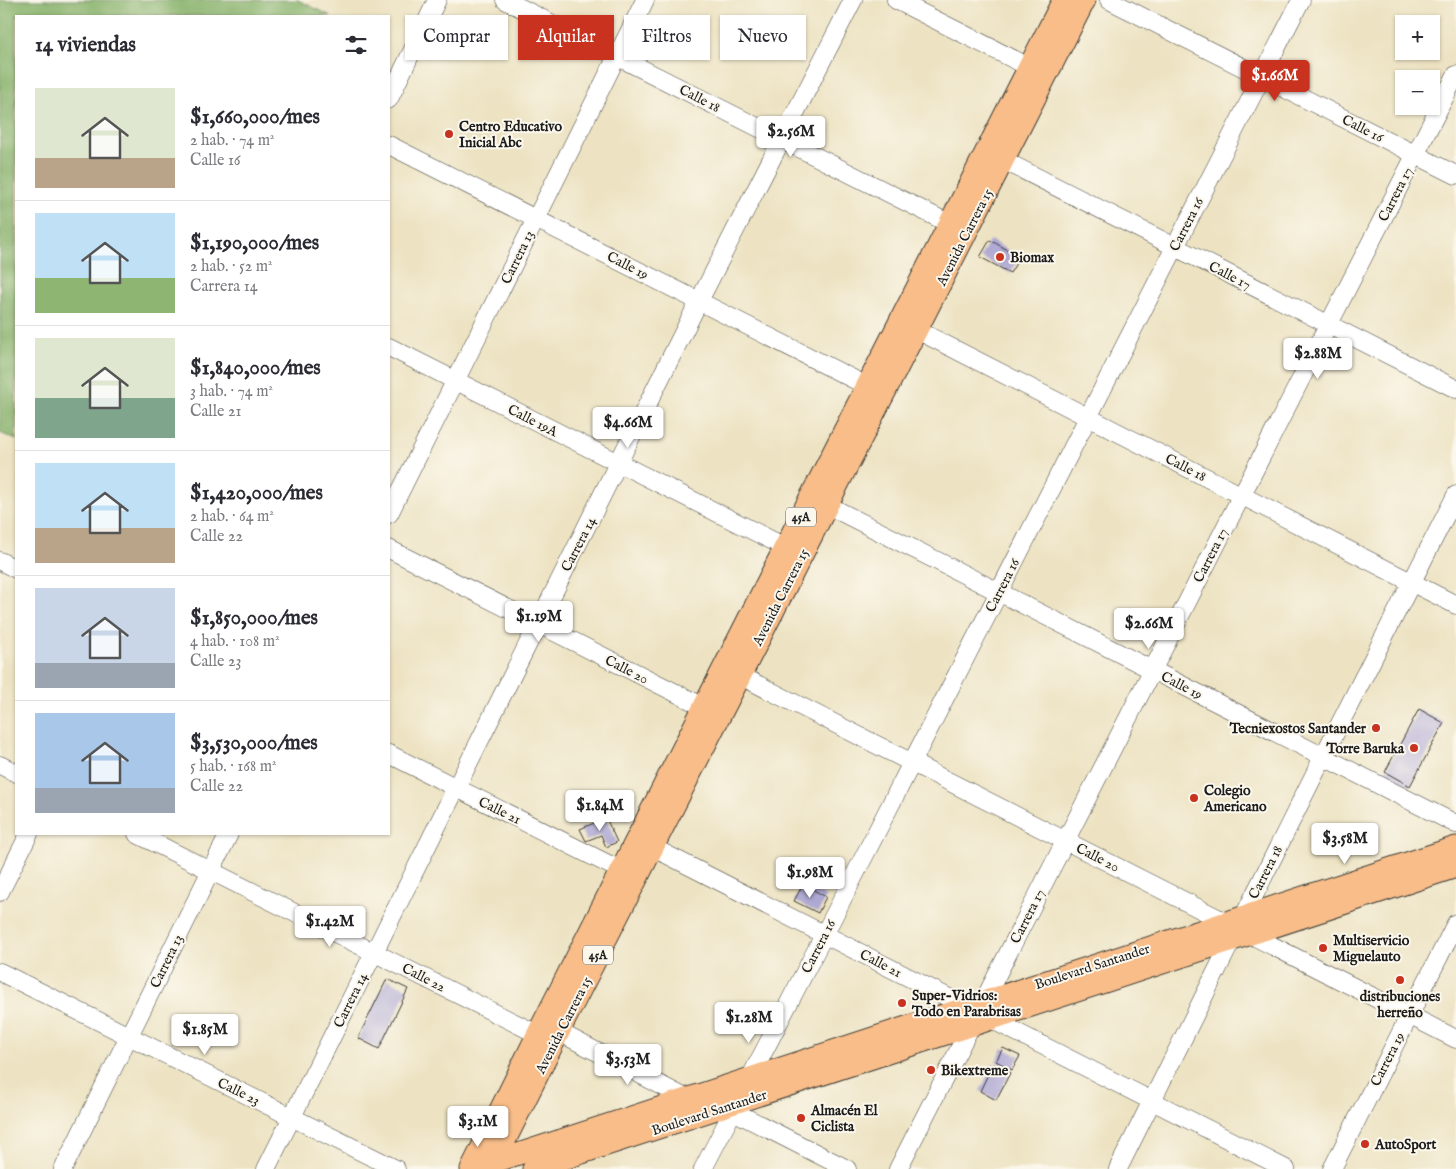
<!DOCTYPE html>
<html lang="es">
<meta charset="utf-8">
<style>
:root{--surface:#fff;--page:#f7f7f7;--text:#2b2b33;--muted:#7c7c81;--line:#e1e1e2;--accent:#c8321e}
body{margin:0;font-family:"IM FELL English",serif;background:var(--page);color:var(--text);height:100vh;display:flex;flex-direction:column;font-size:19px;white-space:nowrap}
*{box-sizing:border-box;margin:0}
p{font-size:16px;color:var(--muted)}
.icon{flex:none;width:28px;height:28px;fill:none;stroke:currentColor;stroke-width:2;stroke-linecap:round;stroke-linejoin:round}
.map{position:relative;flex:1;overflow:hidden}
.side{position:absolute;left:15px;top:15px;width:375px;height:820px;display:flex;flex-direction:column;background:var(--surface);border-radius:0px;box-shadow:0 1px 4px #0004}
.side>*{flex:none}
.top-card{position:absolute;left:405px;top:15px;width:475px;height:45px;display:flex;gap:10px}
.tools{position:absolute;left:1395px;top:15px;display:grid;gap:10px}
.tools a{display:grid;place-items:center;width:45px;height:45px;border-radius:0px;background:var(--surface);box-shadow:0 1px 4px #0004;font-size:25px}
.price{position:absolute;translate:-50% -42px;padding:0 11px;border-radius:5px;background:#fff;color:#222;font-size:16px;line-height:32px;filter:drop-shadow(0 1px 2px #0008)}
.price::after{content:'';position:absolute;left:50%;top:30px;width:15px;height:11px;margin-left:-8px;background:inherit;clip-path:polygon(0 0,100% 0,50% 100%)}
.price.active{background:var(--accent);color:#fff}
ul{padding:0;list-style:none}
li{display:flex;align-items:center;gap:15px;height:125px;padding:0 20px}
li+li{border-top:1px solid var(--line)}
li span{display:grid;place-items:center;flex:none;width:140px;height:100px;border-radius:0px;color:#555}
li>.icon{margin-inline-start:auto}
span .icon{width:60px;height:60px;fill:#fffc;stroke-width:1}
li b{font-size:21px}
h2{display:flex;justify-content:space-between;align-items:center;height:60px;padding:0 20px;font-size:21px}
.pill{padding:0 18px;border-radius:0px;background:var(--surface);box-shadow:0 1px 4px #0004;font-size:18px;line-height:45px}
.pill.active{background:var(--accent);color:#fff}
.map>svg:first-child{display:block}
</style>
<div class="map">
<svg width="1456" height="1169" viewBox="0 0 1456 1169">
<rect width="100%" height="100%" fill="#fbf7ec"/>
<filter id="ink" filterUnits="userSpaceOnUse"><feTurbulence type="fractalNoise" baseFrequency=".02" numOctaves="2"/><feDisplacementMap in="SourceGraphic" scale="10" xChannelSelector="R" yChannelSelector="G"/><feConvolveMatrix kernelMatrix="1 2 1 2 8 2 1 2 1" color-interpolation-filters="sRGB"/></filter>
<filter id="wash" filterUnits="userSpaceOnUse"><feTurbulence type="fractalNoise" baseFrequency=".0096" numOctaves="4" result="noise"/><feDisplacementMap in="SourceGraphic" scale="20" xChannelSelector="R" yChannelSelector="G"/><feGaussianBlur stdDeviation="1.12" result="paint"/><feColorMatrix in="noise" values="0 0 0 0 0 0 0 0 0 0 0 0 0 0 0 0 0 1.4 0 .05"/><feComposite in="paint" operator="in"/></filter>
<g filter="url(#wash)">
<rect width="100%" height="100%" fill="#ede3c3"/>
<!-- forest -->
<path fill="#84b067" stroke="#506642" d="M0 0H298L331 16H16V440L0 433Z"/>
<g id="blocks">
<!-- building -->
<path fill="#ada7d3" d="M990 240 1020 257 1010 273 980 257Z
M1419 709 1444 723 1410 786 1385 772Z
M606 818 617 842 606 847 601 835 586 841 580 829Z
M803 884 826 897 818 913 794 901Z
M387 979 408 989 379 1049 358 1038Z
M1003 1048 1020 1056 1012 1070 996 1061Z
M993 1064 1010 1073 996 1100 980 1091Z"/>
</g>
</g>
<g filter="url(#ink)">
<use href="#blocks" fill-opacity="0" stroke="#3b3a35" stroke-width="1"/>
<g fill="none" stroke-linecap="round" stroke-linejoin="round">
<defs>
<path id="minor" d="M505 0 950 224
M896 0 1029 67
M1109 0 1456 175
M389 99 437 0
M389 145 867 386
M1003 160 1456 389
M917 330 1456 605
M389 347 785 547
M827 505 1456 824
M389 514 645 0
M389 549 704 707
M0 561 16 569
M741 676 1456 1039
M389 754 632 876
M0 765 16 773
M137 834 533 1032 538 1034 559 1032 695 1103
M642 842 1286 1169
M0 892 29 834
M0 972 396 1169
M725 1107 847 1169
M63 1169 229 834
M266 1169 699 301 853 0
M703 1169 824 935 1301 0
M898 1169 1456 75
M1118 1169 1323 757 1456 495
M1332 1169 1456 923"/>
<path id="major" d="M488 1164 1456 847
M471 1169 544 1021 1063 0
M491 1169 566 1018 1085 0
M533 1169 1456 867"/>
</defs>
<!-- minor casing -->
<use href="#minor" stroke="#3b3a35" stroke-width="19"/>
<!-- major casing -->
<use href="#major" stroke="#3b3a35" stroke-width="23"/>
<!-- minor -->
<use href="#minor" stroke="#fff" stroke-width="18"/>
<!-- major -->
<use href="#major" stroke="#f8bd89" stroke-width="21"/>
</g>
</g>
<!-- markers -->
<g fill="#c8321e" stroke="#fbf7ec" stroke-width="2">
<circle cx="449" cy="134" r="5"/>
<circle cx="1000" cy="257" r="5"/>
<circle cx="1376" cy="728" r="5"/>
<circle cx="1414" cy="748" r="5"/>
<circle cx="1194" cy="798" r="5"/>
<circle cx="1323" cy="948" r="5"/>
<circle cx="1400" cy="980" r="5"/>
<circle cx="902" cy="1003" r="5"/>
<circle cx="931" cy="1070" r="5"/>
<circle cx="801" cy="1118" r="5"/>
<circle cx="1365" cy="1144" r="5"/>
</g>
<g text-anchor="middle" stroke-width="4" stroke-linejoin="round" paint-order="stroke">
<!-- shield labels -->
<g fill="#fbf7ec" stroke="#5f5e5a" stroke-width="1">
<rect x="786" y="507.5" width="30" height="19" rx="4"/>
<rect x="583" y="945.5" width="30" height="19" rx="4"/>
</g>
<g font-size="12" font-weight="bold" fill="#1c1c1c">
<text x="801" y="521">45A</text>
<text x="598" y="959">45A</text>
</g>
<!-- street labels -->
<g font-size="14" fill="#1c1c1c" stroke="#fbf7ec">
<text transform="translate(700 98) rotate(27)" y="5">Calle 18</text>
<text transform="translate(1363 128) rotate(27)" y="5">Calle 16</text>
<text transform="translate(1395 194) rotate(-63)" y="5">Carrera 17</text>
<text transform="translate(1186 224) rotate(-63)" y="5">Carrera 16</text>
<text transform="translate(964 237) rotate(-63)" y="5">Avenida Carrera 15</text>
<text transform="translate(517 257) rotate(-64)" y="5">Carrera 13</text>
<text transform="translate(628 265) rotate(27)" y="5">Calle 19</text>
<text transform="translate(1230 275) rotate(27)" y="5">Calle 17</text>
<text transform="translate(533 420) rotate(27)" y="5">Calle 19A</text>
<text transform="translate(1186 467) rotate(27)" y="5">Calle 18</text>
<text transform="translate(578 544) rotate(-63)" y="5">Carrera 14</text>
<text transform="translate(1210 555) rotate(-63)" y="5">Carrera 17</text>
<text transform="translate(1002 585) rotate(-63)" y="5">Carrera 16</text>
<text transform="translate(780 597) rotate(-63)" y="5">Avenida Carrera 15</text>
<text transform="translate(627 669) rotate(27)" y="5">Calle 20</text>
<text transform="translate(1182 685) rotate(27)" y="5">Calle 19</text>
<text transform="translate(500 810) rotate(26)" y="5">Calle 21</text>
<text transform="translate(1098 857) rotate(27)" y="5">Calle 20</text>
<text transform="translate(1265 872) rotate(-63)" y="5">Carrera 18</text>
<text transform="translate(1027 916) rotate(-63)" y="5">Carrera 17</text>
<text transform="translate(818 946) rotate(-63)" y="5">Carrera 16</text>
<text transform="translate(166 961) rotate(-64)" y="5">Carrera 13</text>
<text transform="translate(881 963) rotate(27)" y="5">Calle 21</text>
<text transform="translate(1092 966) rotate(-18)" y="5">Boulevard Santander</text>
<text transform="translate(424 977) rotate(27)" y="5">Calle 22</text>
<text transform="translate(350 1000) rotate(-64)" y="5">Carrera 14</text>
<text transform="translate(563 1025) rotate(-63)" y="5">Avenida Carrera 15</text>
<text transform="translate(1387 1059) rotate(-63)" y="5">Carrera 19</text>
<text transform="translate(239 1091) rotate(26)" y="5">Calle 23</text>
<text transform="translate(709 1112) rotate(-18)" y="5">Boulevard Santander</text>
</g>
<!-- poi labels -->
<g font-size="14" font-weight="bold" fill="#1c1c1c" stroke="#fbf7ec" text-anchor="start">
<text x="459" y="131">Centro Educativo<tspan x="459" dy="16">Inicial Abc</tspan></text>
<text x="1010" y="262">Biomax</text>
<text x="1366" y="733" text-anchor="end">Tecniexostos Santander</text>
<text x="1404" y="753" text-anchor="end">Torre Baruka</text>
<text x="1204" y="795">Colegio<tspan x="1204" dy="16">Americano</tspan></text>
<text x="1333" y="945">Multiservicio<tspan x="1333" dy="16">Miguelauto</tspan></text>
<text x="912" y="1000">Super-Vidrios:<tspan x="912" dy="16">Todo en Parabrisas</tspan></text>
<text x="1400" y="1001" text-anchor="middle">distribuciones<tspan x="1400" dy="16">herreño</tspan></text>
<text x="941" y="1075">Bikextreme</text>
<text x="811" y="1115">Almacén El<tspan x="811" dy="16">Ciclista</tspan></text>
<text x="1375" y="1149">AutoSport</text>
</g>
</g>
</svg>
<div class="tools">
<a>+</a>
<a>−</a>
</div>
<b class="price active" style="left:1275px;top:102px">$1.66M</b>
<b class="price" style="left:791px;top:158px">$2.56M</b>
<b class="price" style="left:1318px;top:380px">$2.88M</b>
<b class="price" style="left:628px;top:449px">$4.66M</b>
<b class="price" style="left:539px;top:643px">$1.19M</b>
<b class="price" style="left:1149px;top:650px">$2.66M</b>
<b class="price" style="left:600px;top:832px">$1.84M</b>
<b class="price" style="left:1345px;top:865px">$3.58M</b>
<b class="price" style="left:810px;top:899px">$1.98M</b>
<b class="price" style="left:330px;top:948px">$1.42M</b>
<b class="price" style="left:749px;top:1044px">$1.28M</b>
<b class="price" style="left:205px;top:1056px">$1.85M</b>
<b class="price" style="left:628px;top:1086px">$3.53M</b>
<b class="price" style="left:478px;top:1148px">$3.1M</b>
<div class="top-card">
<a class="pill">Comprar</a>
<a class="pill active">Alquilar</a>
<a class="pill">Filtros</a>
<a class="pill">Nuevo</a>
</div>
<section class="side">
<h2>14 viviendas<svg class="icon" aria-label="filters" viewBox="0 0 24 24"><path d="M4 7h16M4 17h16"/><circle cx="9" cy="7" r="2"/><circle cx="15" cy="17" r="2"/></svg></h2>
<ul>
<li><span style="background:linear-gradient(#dfe7d0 70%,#b9a48a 0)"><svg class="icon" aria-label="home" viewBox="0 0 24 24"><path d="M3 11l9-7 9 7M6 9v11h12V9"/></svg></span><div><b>$1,660,000/mes</b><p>2 hab. · 74 m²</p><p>Calle 16</p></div></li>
<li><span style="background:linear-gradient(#bfe0f5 65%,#8fb573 0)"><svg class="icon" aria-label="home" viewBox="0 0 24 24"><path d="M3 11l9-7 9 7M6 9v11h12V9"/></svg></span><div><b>$1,190,000/mes</b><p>2 hab. · 52 m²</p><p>Carrera 14</p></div></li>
<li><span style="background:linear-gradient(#dfe7d0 60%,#7fa58c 0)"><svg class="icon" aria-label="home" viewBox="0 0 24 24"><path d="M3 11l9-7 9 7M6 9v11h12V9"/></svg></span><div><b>$1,840,000/mes</b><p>3 hab. · 74 m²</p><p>Calle 21</p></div></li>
<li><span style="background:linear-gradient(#bfe0f5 65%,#b9a48a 0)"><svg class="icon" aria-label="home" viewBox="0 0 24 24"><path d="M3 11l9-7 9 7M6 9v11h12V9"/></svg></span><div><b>$1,420,000/mes</b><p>2 hab. · 64 m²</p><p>Calle 22</p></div></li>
<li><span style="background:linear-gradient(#c9d6e8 75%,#9aa5b1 0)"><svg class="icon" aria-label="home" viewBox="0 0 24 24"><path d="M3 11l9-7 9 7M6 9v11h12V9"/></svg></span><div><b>$1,850,000/mes</b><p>4 hab. · 108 m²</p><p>Calle 23</p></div></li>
<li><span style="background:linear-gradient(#a9c7e8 75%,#9aa5b1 0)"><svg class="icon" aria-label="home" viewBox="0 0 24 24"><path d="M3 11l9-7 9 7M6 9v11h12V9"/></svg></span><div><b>$3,530,000/mes</b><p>5 hab. · 168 m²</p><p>Calle 22</p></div></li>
</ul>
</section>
</div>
